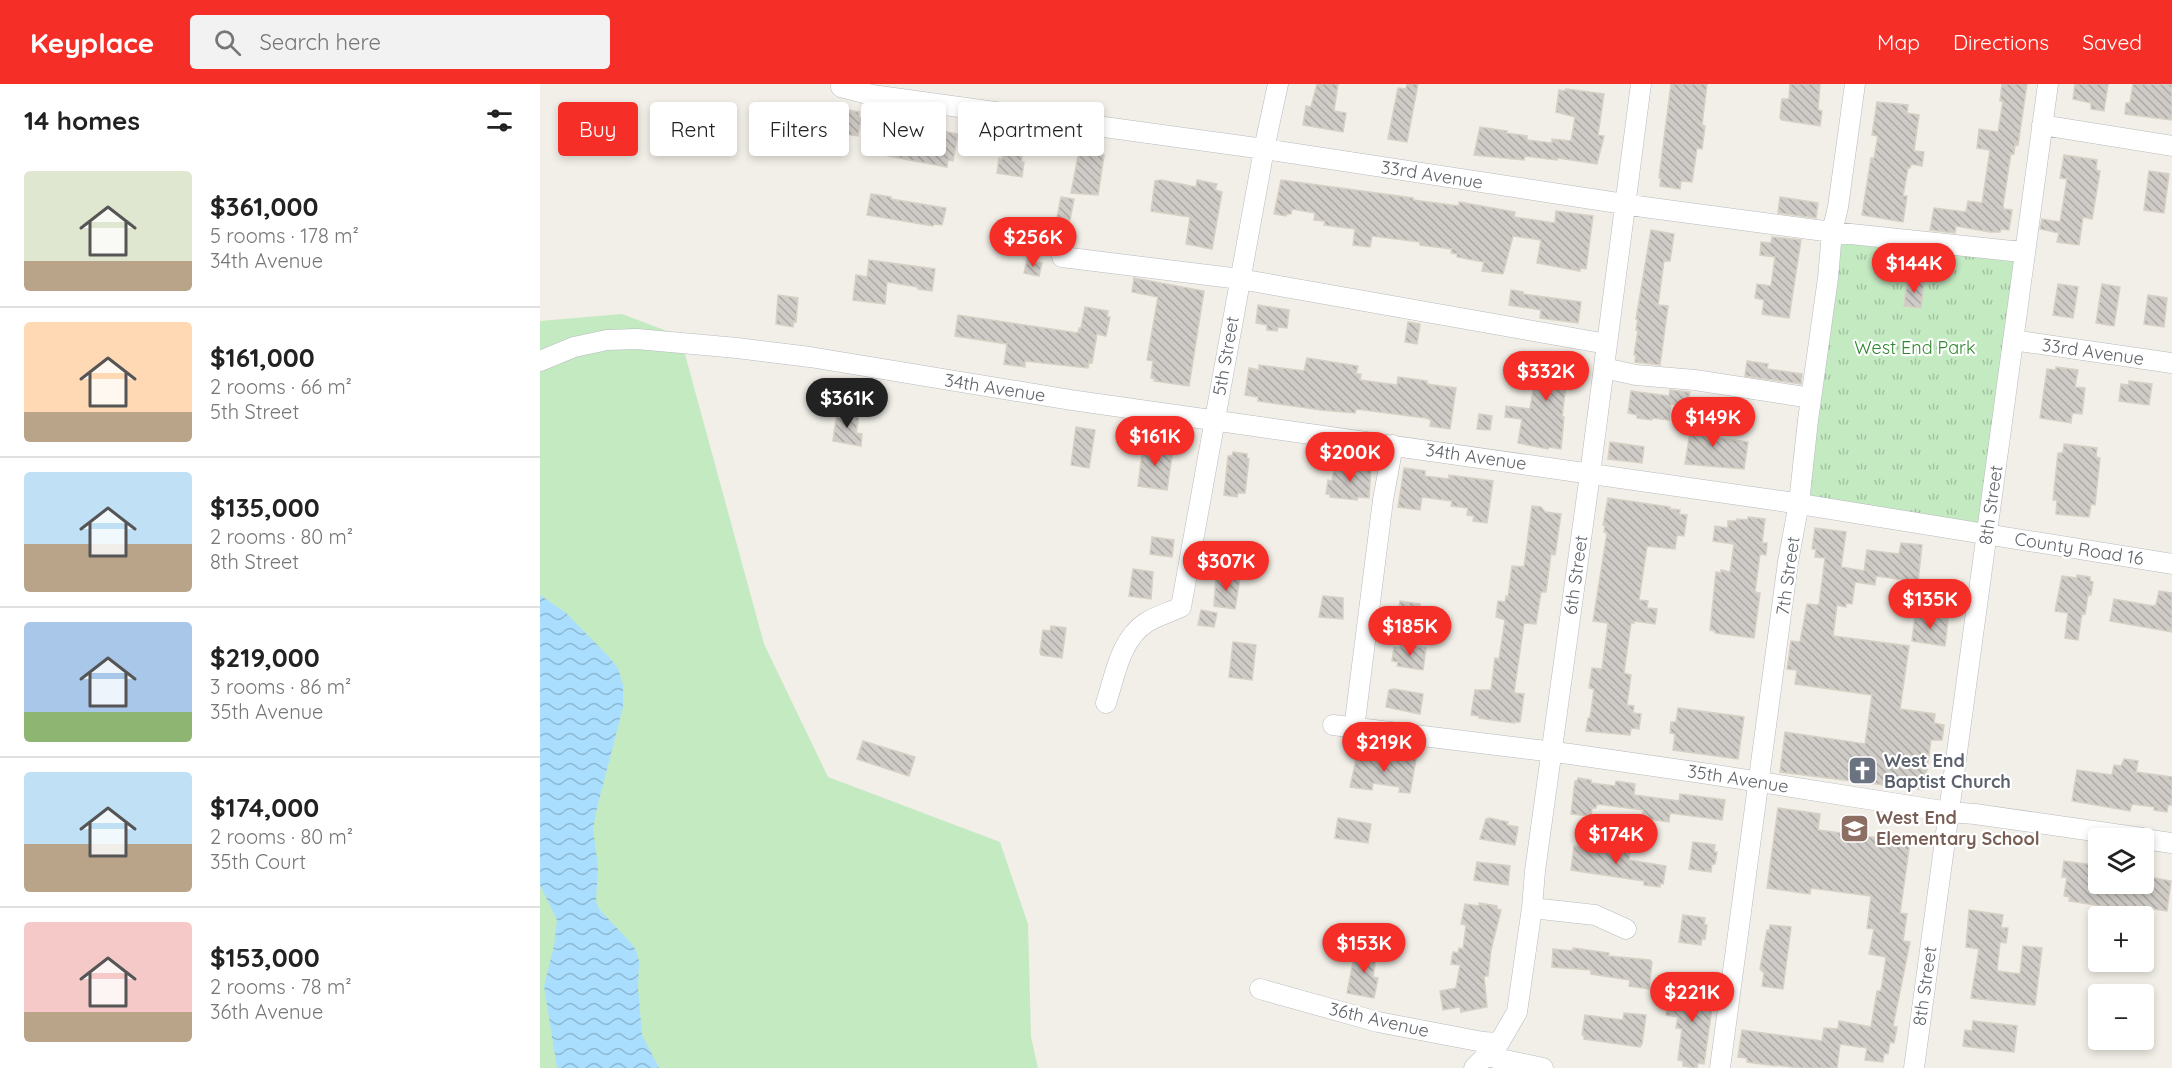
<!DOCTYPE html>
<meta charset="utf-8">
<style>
:root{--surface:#fff;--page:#f2f2f2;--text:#222;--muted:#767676;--line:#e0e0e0;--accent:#f62e28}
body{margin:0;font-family:Quicksand,sans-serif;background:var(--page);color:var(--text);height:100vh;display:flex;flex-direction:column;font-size:22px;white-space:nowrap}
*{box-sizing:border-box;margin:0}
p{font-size:20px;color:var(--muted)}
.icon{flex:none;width:33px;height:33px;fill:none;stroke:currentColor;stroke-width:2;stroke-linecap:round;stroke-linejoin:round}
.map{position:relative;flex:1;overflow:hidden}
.side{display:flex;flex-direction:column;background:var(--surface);width:540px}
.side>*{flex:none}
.banner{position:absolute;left:18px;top:18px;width:570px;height:54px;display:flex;gap:12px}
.controls{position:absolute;left:1548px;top:744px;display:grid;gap:12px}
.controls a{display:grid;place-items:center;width:66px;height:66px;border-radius:6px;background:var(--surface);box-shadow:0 3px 9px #0003;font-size:30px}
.price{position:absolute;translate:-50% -51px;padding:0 14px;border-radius:21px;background:var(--accent);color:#fff;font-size:20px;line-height:39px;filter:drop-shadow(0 2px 3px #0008)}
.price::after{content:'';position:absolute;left:50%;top:36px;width:18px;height:14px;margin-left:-9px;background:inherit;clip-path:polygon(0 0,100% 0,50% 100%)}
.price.selected{background:#222;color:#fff}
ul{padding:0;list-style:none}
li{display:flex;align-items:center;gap:18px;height:150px;padding:0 24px}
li+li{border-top:2px solid var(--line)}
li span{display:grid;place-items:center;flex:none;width:168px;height:120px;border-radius:6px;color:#555}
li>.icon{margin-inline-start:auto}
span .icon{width:72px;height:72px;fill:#fffc;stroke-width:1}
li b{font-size:26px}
h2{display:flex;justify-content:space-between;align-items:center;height:72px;padding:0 24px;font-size:26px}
.chip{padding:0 21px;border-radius:6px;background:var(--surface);box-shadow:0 3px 9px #0003;font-size:21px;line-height:54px}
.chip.selected{background:var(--accent);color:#fff}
header{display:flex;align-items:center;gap:36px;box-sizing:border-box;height:84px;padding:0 30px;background:var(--accent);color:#fff}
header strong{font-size:28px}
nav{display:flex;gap:33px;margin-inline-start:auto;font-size:21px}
.search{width:420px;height:54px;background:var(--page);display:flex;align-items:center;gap:15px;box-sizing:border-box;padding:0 21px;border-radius:6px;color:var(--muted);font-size:22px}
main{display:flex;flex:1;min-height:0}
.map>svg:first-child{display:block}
</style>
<header>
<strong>Keyplace</strong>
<div class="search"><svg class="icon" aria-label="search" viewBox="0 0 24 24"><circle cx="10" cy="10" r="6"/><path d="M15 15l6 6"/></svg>Search here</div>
<nav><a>Map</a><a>Directions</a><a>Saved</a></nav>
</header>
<main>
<section class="side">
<h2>14 homes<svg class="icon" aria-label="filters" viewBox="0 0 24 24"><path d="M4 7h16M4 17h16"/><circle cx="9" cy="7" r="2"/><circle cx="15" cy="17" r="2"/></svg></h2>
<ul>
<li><span style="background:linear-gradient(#dfe7d0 75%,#b9a48a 0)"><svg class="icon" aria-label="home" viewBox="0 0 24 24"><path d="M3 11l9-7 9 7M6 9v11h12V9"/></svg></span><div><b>$361,000</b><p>5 rooms · 178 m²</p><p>34th Avenue</p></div></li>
<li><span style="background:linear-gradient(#ffd9b3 75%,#b9a48a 0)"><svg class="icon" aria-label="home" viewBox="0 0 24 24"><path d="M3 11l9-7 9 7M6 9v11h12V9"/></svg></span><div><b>$161,000</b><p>2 rooms · 66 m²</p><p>5th Street</p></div></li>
<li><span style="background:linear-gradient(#bfe0f5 60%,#b9a48a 0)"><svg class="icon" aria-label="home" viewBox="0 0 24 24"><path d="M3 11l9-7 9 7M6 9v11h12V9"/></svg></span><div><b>$135,000</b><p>2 rooms · 80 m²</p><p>8th Street</p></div></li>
<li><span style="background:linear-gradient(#a9c7e8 75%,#8fb573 0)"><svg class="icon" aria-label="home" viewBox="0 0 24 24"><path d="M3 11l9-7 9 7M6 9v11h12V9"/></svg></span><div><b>$219,000</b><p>3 rooms · 86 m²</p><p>35th Avenue</p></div></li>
<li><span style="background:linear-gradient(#bfe0f5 60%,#b9a48a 0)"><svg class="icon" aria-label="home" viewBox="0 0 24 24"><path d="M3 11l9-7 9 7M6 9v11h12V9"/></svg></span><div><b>$174,000</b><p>2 rooms · 80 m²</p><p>35th Court</p></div></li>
<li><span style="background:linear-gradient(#f6c9c9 75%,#b9a48a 0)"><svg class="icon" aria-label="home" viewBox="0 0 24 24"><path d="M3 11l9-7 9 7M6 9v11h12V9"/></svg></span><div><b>$153,000</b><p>2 rooms · 78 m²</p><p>36th Avenue</p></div></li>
</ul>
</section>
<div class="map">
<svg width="1632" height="984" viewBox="0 0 1632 984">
<defs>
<pattern id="park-tufts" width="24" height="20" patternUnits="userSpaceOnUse" patternTransform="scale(1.5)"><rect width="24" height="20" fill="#c4eac2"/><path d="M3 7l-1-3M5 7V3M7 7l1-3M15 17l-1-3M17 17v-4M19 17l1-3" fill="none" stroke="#a2c1a1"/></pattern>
<pattern id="water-waves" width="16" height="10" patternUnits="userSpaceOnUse" patternTransform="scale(1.5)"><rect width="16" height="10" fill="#a9deff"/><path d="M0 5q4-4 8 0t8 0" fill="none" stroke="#8db8d2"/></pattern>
<pattern id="building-back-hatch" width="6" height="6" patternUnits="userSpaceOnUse" patternTransform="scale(1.5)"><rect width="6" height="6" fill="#cfcbc6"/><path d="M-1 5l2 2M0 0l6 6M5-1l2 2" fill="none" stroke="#aba8a5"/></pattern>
</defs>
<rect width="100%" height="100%" fill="#f1efe7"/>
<!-- grass -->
<path fill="#c4eac2" d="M82 230 140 252 224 560 288 693 460 758 488 840 491 953 498 984H0V237Z"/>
<!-- park -->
<path fill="url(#park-tufts)" d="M1299 152 1475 177 1442 440 1268 412Z"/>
<!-- water -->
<path fill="url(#water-waves)" d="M0 511 26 529 68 572 78 584 83 601V623L57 724 53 745 58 782 56 817 59 825 89 857 96 866 99 877 98 904 102 951 119 984H17L4 902 14 862 17 836 0 801Z"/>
<!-- building -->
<path fill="url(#building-back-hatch)" stroke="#d7d0c5" stroke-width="1.5" d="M777 0H798L794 27 806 29 803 48 763 41 766 22 771 23Z
M867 0H878L867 58 848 55 858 4 866 5Z
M1131 0H1167L1162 41 1165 42 1162 65 1157 64 1152 98 1141 97 1140 105 1120 102 1121 94H1119Z
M1250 0H1280L1278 26 1282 27 1280 42 1242 36 1240 34 1242 15H1249Z
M1462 0H1487L1478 61 1475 60 1474 70 1471 69 1463 122 1464 125 1472 126 1469 146 1461 145 1460 148H1450L1416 142 1415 149 1390 146 1394 124 1426 128 1428 117 1442 119 1450 66 1437 64 1439 45 1458 48 1463 17H1460Z
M1535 0H1568L1564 27 1551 25V19L1533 15Z
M1593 0H1632V36L1585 30 1586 19H1590Z
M1026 5 1064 10 1058 51 1064 52 1057 80 1018 74 1017 76 985 72 984 76 934 71 940 43 967 47 966 49 987 52V56L1012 59V55L1031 57 1035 33 1016 28 1019 6 1025 7Z
M1337 18 1368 21 1367 29 1379 31 1374 67 1384 68 1382 82 1371 80 1370 84H1368L1363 112H1367L1363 138 1322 131 1331 74H1334L1338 52 1332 51Z
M302 25 319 28V34H321L318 52 297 49Z
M393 45 418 50 413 77 408 76 407 83 348 72 355 47 391 54Z
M463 66 483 69 481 78H484L482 93 457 89 459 74 462 75Z
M539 67 564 71 558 111 531 109Z
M1524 71 1557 76 1556 86 1560 87 1552 135 1543 133 1539 161 1517 158 1519 149 1500 145 1502 135 1520 138 1527 95 1520 94Z
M1609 87 1629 90 1624 129 1604 126Z
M621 96 656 103 657 96 677 100 675 106 682 108 672 165 646 160 650 133 611 127 615 97Z
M741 96 873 114V116L919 122V118L975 128 974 133 1015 139 1016 127 1053 132 1046 185 1040 184V187L997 179 1001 156 973 152 963 190 942 187 944 178 917 173V170L911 169 912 165 880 161V158L832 152 830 163 813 161 815 145 784 141 785 137 774 136 775 129 752 125 751 130H747L746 132 734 130Z
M331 110 351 113V115L406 124 402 141 394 140 393 142 327 131Z
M521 113 534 115 530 136 517 133Z
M1240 113 1278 119 1276 134 1238 129Z
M1111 146 1134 150 1130 177H1124L1118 221 1128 222 1120 281 1095 278 1096 271H1094L1098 246H1096L1098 235H1096Z
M1232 153 1261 156 1249 234 1222 230 1224 216 1215 214 1217 200 1231 202 1235 173 1220 171 1221 158 1231 159Z
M329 176 395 185 392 207 378 205V203L347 198 345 220 313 216 316 191 327 193Z
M487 176 502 179 499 192 484 189Z
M594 194 664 207 649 302 614 297 615 295 611 294 613 277 607 276 618 213 592 208Z
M1367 197 1384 199 1381 224 1364 222Z
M1518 200 1538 203 1533 234 1513 231Z
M1562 200 1580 203 1574 242 1556 239Z
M971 206 983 208V210L1041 218 1038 239 1000 234 1001 226 969 221Z
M238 211 258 214 256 238 254 237 253 243 236 240Z
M1608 211 1627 214 1624 243 1604 240Z
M718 221 749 226 747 244 738 243 737 247 727 246V241L716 239Z
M545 223 568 227 567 233H570L566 252 557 250 552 279 549 278 548 284 485 277V283L464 280 467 260 415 252 418 231 538 249 539 244H541Z
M868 238 880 240 877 260 865 258Z
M999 268 1041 274 1038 295 1027 293 1022 333H1024L1021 365 1009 363 1008 365 978 359 982 335 965 333 966 322 990 325Z
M767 274 818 282 816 290H821L820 296 857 301 858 293 887 297V300L916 304 910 345 890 342 891 336 886 334 816 325 815 329 781 326 718 317V313L705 311 709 284 719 286V281L764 287Z
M1207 277 1228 280 1227 285 1262 290 1261 300 1205 292Z
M1516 283 1538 286 1535 303 1545 304 1542 330 1532 329 1531 339 1500 334 1507 285 1516 286Z
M1589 297 1612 300 1609 321 1579 317 1581 300 1589 301Z
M1130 306 1150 308 1147 322 1131 320 1129 336 1112 334V336L1097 334V331L1088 329 1091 307 1129 312Z
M297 328 319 331 316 349 322 350 321 362 293 357Z
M1153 329 1164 330 1162 344 1173 346 1172 353 1208 358 1204 385 1145 380Z
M939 330 952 332 950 346 937 345Z
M536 343 555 346 549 384 531 381Z
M1070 358 1104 363 1102 379 1068 375Z
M1524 360 1557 364 1556 373 1560 374 1555 421 1551 420 1549 433 1516 430 1517 416H1513L1518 369H1523Z
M603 361 633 365 627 406 598 402Z
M693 368 707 370V374L709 375 705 409H698L697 413 684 411 688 372H692Z
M810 380 831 383 829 414 818 413 817 416 790 413V410H786L788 396 792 397 794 384 809 386Z
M864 384 885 387V392L909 395V391L953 397 947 439 933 437 934 432 927 431 928 424 911 422 912 417 882 413 880 426 858 423Z
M1068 414 1130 423 1129 425 1140 426 1139 430 1147 431 1144 452 1137 451 1135 465 1107 462 1099 516 1108 517 1107 524 1117 525 1115 540 1094 537V539H1091L1084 589 1091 591 1087 621 1094 622 1093 629 1101 630 1099 645 1091 644 1090 651 1046 647 1048 634H1050L1054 605 1049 604 1052 584 1062 585 1068 539 1053 537 1067 449 1064 448 1065 442 1063 441Z
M992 422 1001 423 1005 428 1021 430 1015 471 1011 470 1006 508H1001L996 540 984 539 974 609 984 610 980 638H975L974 639 939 634V632L931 631 935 606H951L955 574 959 575 965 536 956 533 958 517 965 518 966 512 968 513 972 482 984 483Z
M1208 433 1225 435 1222 459H1227L1226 471 1220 470 1215 508 1220 509 1214 554 1175 549V547L1170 546 1176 488 1181 489V486L1190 488 1194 460 1173 457 1175 442 1188 444V437H1197V435L1208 436Z
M1275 444 1306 448 1301 483 1324 487 1327 466 1359 470 1361 459 1382 461 1378 498 1336 492 1335 501 1315 498 1312 520 1306 519V523L1297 521 1293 552 1369 562 1360 625 1395 630 1394 639 1404 641 1402 656H1391L1384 706 1240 688 1245 648 1325 660 1332 611 1255 600 1257 586 1247 585 1251 557 1260 558 1267 520 1279 521 1285 474 1275 473 1276 465H1272Z
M612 453 634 456 632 473 610 470Z
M593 485 613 488 611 515 589 512Z
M676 491 700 494 695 525 674 522Z
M1537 491 1550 493V497L1553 498 1551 511H1548L1545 530 1542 529 1538 556 1525 554 1528 529 1515 527 1522 492 1537 494Z
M1619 507 1632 509V548L1570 537 1574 515 1613 522 1616 521Z
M783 512 803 514V535L779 533Z
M860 517 880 520 878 539 857 536Z
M661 526 677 529 674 543 658 541Z
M1375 531 1408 535 1405 562 1372 557Z
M511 542 526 544 522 574 501 571 500 568 503 546 510 547Z
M693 558 716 561 712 596 689 593Z
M860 561 886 564 883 586 857 582 858 578 852 577 854 563 860 564Z
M854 605 883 610 880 630 846 623 849 606Z
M1138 624 1204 633 1198 675 1133 666 1135 650 1130 649 1131 638H1136Z
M323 657 375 673 369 692 317 675Z
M817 671 849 676V671L876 675 870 709 859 708 860 703 833 699 832 706 810 703Z
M1584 675 1598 677 1596 688 1632 693V721H1628L1627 728 1614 726V723L1592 720 1590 727 1532 717 1537 686 1572 691 1574 681 1581 682Z
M1038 694 1051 696V699L1075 702 1076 697 1095 700 1094 711 1139 717 1140 710 1185 716 1182 736 1130 729 1129 738 1102 734 1103 726 1057 720 1056 724H1052L1051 732 1031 730 1035 697H1037Z
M1238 724 1280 730 1278 746 1370 758 1360 829 1367 830 1363 857 1370 858 1353 942 1357 943 1354 959 1350 958 1348 970 1344 969 1343 978 1325 976 1327 964 1300 960 1297 984H1260L1236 981V982L1207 978V974L1198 973 1202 946 1282 957 1284 944 1298 945 1299 937 1331 943 1337 907H1341L1346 873 1329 870 1334 845 1327 844 1331 812 1271 804 1270 810 1227 804Z
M798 734 831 740 828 759 795 754Z
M949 734 968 738 967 741 978 743 975 761 940 755 946 735Z
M1153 758 1175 761 1174 768H1177L1175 780H1172L1171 788 1149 785Z
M1034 762 1090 767 1089 776 1126 782 1123 800 1120 799V803L1104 801V797L1031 786Z
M1524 777 1553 781 1550 800H1604V792L1631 797 1627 827 1613 825 1612 832H1598L1599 828 1529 817 1530 813 1524 812 1527 793H1522Z
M937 778 970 782 968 801 934 796Z
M939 819 957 822V825L961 826 951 866 948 892H944L947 923 921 928 920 923 903 926 900 907 916 904 920 881 911 880 913 868 918 869 919 864 923 865 926 841 921 840 925 820 939 822Z
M1429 826 1463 831 1461 844H1468L1466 859 1460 858 1457 887 1480 890 1483 862 1502 864 1495 921 1431 914 1439 865 1426 863Z
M1143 831 1165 834 1164 841H1167L1165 855 1162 854 1161 861 1139 858Z
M1230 841 1251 843 1243 905 1222 902 1224 889 1220 885 1227 846 1229 847Z
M826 863 837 866 833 893 838 894 834 914 807 909 815 868 824 870Z
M1033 864 1069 869 1068 872 1110 876 1112 878 1109 905 1089 902 1090 896 1051 890V886L1012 883 1013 865 1033 867Z
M1130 904 1174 910 1164 980 1158 979 1157 984 1143 982V977L1138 976 1142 945 1136 944 1138 933 1126 931Z
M1084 929 1106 931 1102 960 1100 963 1044 955V951H1042L1045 931 1083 936Z
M1433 937 1477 942 1474 968 1423 962 1425 946 1432 947Z"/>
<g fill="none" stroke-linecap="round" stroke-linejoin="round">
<defs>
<path id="minor" d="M301 3 332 11 724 65 1104 123 1292 148 1472 167 1485 166
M1502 41 1632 62
M522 173 700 195 1067 260
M1473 256 1632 279
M0 277 34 263 67 256 97 255 197 264 270 273 531 316 1241 417 1632 480
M1064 284 1096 291 1155 296 1271 314
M566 619C575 592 580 555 607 538 617 532 630 528 641 523L724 65 738 0
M793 641 1030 670 1169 690 1409 728 1435 730 1602 754
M814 645 843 416 853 361
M1604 755 1632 759
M992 824 1055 831 1086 845
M720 905 838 938 943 958 959 959
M946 972 1003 984
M934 984 959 959 977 928 992 824 995 787 1050 390 1101 0
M1180 984 1248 478 1259 419 1268 336 1288 194 1292 148 1298 123 1315 0
M1374 984 1508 0"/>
</defs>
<!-- minor casing -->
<use href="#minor" stroke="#b7babe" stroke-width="21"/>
<!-- minor -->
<use href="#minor" stroke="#fff" stroke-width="20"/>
</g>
<!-- icons -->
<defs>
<symbol id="church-square" viewBox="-11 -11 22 22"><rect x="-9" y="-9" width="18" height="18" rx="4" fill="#6b7280" stroke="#fff"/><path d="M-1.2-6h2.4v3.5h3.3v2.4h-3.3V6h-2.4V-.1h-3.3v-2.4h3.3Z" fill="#fff"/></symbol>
<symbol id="school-square" viewBox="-11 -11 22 22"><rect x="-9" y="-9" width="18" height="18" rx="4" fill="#8d6e63" stroke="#fff"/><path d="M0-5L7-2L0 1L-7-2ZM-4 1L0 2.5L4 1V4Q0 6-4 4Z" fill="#fff"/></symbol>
</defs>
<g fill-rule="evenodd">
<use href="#church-square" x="1306" y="670" width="33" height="33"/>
<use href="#school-square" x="1298" y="728" width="33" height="33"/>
</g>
<g text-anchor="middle" stroke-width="4.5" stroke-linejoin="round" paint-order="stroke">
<!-- street labels -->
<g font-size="18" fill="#5e6368" stroke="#fff">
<text transform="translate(892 91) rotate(9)" y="6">33rd Avenue</text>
<text transform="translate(1553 268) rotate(8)" y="6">33rd Avenue</text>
<text transform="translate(686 272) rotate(-80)" y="6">5th Street</text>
<text transform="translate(455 304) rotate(9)" y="6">34th Avenue</text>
<text transform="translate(936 373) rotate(8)" y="6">34th Avenue</text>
<text transform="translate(1451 421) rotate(-82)" y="6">8th Street</text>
<text transform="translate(1539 465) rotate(9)" y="6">County Road 16</text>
<text transform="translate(1036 491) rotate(-82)" y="6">6th Street</text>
<text transform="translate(1248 492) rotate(-82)" y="6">7th Street</text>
<text transform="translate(1198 695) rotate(9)" y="6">35th Avenue</text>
<text transform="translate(1385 902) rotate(-82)" y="6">8th Street</text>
<text transform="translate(839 936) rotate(13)" y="6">36th Avenue</text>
</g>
<!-- park labels -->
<g font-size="18" fill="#2f862f" stroke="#fff">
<text x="1375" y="270">West End Park</text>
</g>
<!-- worship labels -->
<g font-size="18" font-weight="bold" fill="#5b616d" stroke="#fff" text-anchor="start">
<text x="1344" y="683">West End<tspan x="1344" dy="21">Baptist Church</tspan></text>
</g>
<!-- education labels -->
<g font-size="18" font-weight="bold" fill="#785e54" stroke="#fff" text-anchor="start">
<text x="1336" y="740">West End<tspan x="1336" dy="21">Elementary School</tspan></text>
</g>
</g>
</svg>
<div class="controls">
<a><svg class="icon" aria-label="layers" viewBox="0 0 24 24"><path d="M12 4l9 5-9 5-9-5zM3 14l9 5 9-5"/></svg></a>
<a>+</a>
<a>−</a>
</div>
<b class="price" style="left:493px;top:184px">$256K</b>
<b class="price" style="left:1374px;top:210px">$144K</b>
<b class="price" style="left:1006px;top:318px">$332K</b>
<b class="price selected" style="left:307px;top:345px">$361K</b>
<b class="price" style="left:1173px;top:364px">$149K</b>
<b class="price" style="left:615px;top:383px">$161K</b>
<b class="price" style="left:810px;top:399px">$200K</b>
<b class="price" style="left:686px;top:508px">$307K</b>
<b class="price" style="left:1390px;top:546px">$135K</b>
<b class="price" style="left:870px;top:573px">$185K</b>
<b class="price" style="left:844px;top:689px">$219K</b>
<b class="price" style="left:1076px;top:781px">$174K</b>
<b class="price" style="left:824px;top:890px">$153K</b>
<b class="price" style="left:1152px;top:939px">$221K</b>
<div class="banner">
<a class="chip selected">Buy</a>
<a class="chip">Rent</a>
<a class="chip">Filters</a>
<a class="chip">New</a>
<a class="chip">Apartment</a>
</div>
</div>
</main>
